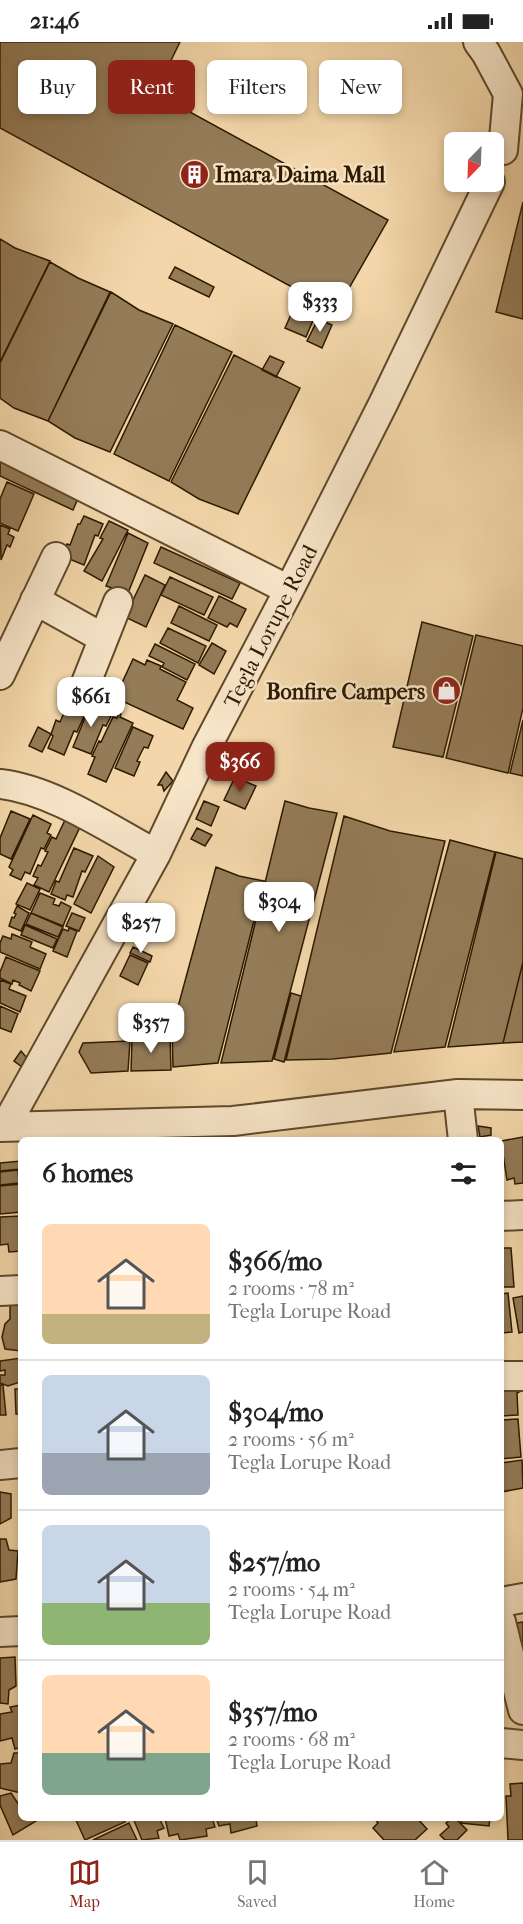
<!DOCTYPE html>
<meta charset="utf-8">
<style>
:root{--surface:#fff;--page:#f2f2f2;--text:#222;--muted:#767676;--line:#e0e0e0;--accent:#8f2418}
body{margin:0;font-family:"IM FELL French Canon",serif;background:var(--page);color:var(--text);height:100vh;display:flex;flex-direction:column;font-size:22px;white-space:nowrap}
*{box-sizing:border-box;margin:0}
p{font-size:20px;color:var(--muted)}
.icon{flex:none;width:33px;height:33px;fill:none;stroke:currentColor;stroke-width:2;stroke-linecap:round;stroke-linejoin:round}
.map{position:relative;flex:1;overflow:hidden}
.panel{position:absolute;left:18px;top:1095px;width:486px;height:684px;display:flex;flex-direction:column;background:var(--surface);border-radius:9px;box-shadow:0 3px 9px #0003}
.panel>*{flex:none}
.hud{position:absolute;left:18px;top:18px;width:488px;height:54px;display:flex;gap:12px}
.needle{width:39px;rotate:203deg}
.buttons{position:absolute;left:444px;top:90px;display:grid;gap:12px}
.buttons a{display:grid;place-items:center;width:60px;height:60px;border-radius:9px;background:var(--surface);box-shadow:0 3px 9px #0003;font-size:30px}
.price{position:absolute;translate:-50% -51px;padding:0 14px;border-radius:12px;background:#fff;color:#222;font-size:20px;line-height:39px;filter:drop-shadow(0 2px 3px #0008)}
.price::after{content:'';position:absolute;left:50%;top:36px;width:18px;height:14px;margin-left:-9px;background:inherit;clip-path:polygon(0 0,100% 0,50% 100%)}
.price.selected{background:var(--accent);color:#fff}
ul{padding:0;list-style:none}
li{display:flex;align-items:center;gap:18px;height:150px;padding:0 24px}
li+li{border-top:2px solid var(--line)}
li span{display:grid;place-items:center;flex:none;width:168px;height:120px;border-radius:9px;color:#555}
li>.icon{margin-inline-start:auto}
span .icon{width:72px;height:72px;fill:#fffc;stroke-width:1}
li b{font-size:26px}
h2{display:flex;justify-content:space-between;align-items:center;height:72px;padding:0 24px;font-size:26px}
.pill{padding:0 21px;border-radius:9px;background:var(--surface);box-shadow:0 3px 9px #0003;font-size:21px;line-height:54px}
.pill.selected{background:var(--accent);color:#fff}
.status{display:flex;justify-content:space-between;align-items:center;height:42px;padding:0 30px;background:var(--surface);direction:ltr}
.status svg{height:16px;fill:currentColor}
.dock{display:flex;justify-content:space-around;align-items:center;height:84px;border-top:2px solid var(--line);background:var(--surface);font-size:16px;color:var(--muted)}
.dock a{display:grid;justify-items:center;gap:3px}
.dock .selected{color:var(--accent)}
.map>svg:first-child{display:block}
</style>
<div class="status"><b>21:46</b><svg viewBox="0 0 49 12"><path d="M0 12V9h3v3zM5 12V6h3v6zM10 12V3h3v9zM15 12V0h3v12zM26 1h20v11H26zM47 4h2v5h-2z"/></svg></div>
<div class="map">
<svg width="523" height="1798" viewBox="0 0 523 1798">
<rect width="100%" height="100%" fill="#f3d7aa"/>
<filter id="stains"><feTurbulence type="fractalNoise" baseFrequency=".00333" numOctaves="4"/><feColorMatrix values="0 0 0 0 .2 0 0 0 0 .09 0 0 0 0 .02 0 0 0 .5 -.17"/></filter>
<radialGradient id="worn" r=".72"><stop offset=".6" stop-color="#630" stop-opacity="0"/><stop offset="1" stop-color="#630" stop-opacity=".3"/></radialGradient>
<!-- building -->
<path fill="#947c58" stroke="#2e1a00" stroke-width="1.5" d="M0 0H180L155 51 388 178 336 269 0 86Z
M523 160V277L496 270Z
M0 197 15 206 50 219 0 320Z
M50 220 78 236 110 250 48 379 14 366 0 356V321Z
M175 225 214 245 209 255 169 236Z
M111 250 139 268 173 282 110 410 75 396 48 379Z
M293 268 314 276 306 295 285 286Z
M318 277 332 283 322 306 307 299Z
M175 283 232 310 169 439 114 412Z
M234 313 300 346 238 472 199 457 171 440Z
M270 314 284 320 276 335 262 328Z
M0 417 79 454 73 468 0 434Z
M7 440 34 452 18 489 0 481V457Z
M84 474 103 482 98 494 95 493 84 523 62 514 67 502 70 503 78 482H80Z
M109 479 128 488 102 539 84 529 103 497 100 496Z
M0 483 10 487 8 492 14 495 10 505 7 503 1 518Z
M128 491 148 501 128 551 106 544Z
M161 505 240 541 232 557 154 521Z
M145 533 165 543 146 585 125 575Z
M170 535 213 555 204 573 161 553Z
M219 554 246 567 237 585 230 581 227 585 208 576Z
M179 564 217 583 209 599 171 581Z
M422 580 473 594 443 715 393 705Z
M168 586 206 604 198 621 160 601Z
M476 593 523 604V666L508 731 446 716Z
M212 601 226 609 214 632 199 623Z
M155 602 195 622 187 638 162 625 164 621 149 614Z
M133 617 145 623 147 618 161 624 160 627 186 640 177 658 193 666 183 687 109 653 115 640 121 643Z
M69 652 90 661 77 690 74 689 64 713 48 706 53 694 51 692 56 678 60 680 67 664 64 663Z
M91 661 107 668 105 671 111 674 106 684 103 683 91 712 73 705Z
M119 671 121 672 120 675 133 681 106 740 88 732 95 715 92 714 99 699 101 700 113 675 117 676Z
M523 678V734L510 731Z
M38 685 51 692 42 710 29 704Z
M133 685 153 694 148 706 144 705 137 719 140 720 134 734 115 726Z
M166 730 173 739 164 749 162 743H158Z
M235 735 256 744 245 767 224 758Z
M204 759 219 765 211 784 196 777Z
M285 759 309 766 337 771 272 1019 221 1021Z
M11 769 30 777 11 817 0 812V796Z
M33 773 51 782 47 791 51 793 44 807 41 806 30 832 25 830 21 838 10 833 13 828 9 825Z
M344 774 390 789 445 799 391 1011 333 1017 286 1018Z
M65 778 80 785 49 850 34 843 38 836 33 834 38 823 41 824 48 810 45 809 52 795 56 797Z
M197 786 212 793 205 804 191 797Z
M450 798 495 810 445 1005 394 1010Z
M74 806 93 814 85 830 82 829 73 855 67 853 65 858 51 852 56 839 59 840Z
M496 810 523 817V920L503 1001 448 1005Z
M98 814 114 825 91 871 74 862Z
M216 825 239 834 264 839 218 1021 173 1025 172 987Z
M27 841 40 847 30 868 16 862Z
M40 851 55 857 53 862 59 864 61 860 71 865 63 884 31 871Z
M17 864 29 871 21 889 9 884 12 875 14 876 16 872 14 871Z
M31 871 63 885 58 895 26 882Z
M72 871 85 876 79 889 66 884Z
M25 883 57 897 53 906 21 893Z
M69 886 77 889 67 915 53 909 63 887 68 889Z
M12 892 32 900 30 905 46 912 40 927 0 910V901L3 894 11 897Z
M133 905 152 914 150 920 130 911Z
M130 913 148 921 138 943 120 934Z
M6 915 40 929 31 949 19 943 20 941 13 938 12 942 0 936V930Z
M523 920V1000L503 1001Z
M0 938 11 942 9 947 26 954 20 970 0 961Z
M291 951 301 954 284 1020 274 1017Z
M0 964 18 972 11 990 0 986Z
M170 995 171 1028 131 1029 132 997Z
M130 999 128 1029 91 1031 79 1010 83 1001Z
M21 1009 27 1016 22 1025 14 1019Z
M478 1084 491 1086V1093L480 1095Z
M523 1095V1141L515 1142 514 1136 507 1138 501 1099Z
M21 1119V1127L0 1129V1121Z
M18 1128 19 1141 0 1143V1130Z
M21 1142V1170L0 1172V1144Z
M21 1174V1209L9 1210 8 1202 0 1203V1175Z
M501 1206H511L514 1245H501Z
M508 1251 512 1290 501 1291V1252Z
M523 1254V1290L519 1291 513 1256Z
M10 1259H21V1309L5 1307 2 1295 5 1282 10 1277Z
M21 1316 20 1340 8 1344 0 1341V1333H5V1328L0 1329V1319Z
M0 1343H3L6 1373H0Z
M21 1343V1372H16L15 1347H19Z
M520 1343 521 1349 517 1351 518 1373 501 1374V1344Z
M518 1377 521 1415 501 1417V1378Z
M522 1418 523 1446 501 1450V1421Z
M0 1450 11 1452V1476L0 1482Z
M0 1497H6L9 1508 18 1509 16 1537 0 1540Z
M523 1580V1616L517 1600V1581Z
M15 1615 16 1644 9 1648 8 1662 0 1661V1616Z
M21 1663V1705L15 1707 12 1696 0 1699V1672L12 1670 10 1665Z
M14 1711H21V1751L0 1746V1722L11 1721Z
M523 1741V1798H508L506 1754H511L510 1742Z
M11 1751 19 1763 21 1762V1776H41L13 1793 0 1763V1754Z
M75 1776H123L125 1780 85 1798Z
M133 1776H159L164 1786 157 1789 159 1796 142 1798Z
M165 1776H212L215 1785 206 1787 207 1794 180 1798 178 1792 169 1794Z
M216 1776H260L256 1777 257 1784 231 1791 230 1782 219 1784Z
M374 1776H417L427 1787 415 1798H384L373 1786 378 1781Z
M452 1776H455L467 1788 457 1798H445L440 1793 449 1785 446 1781Z
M461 1776H490L489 1784 461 1781Z
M129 1781 137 1798H93Z"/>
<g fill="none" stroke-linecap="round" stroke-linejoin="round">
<defs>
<path id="minor" d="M478 0 486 11 508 52 503 108
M0 403 289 548
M35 558 103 596
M0 633 56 515
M84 646 118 560
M0 742C53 748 109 787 156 812
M458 1052 463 1098
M0 1085 233 1079 458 1052 523 1053
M5 1085 156 812 206 706 289 548 383 362 490 140
M501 1174 523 1173
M0 1249 21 1248
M501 1334H523
M0 1423 21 1421
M501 1560 523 1556
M501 1580 523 1668
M0 1590 21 1589
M501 1701 523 1703"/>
</defs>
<!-- minor casing -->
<use href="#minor" stroke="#5f492a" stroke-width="32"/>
<!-- minor -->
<use href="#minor" stroke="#f7e5c8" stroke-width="28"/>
</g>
<!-- icons -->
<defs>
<symbol id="building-disc" viewBox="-11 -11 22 22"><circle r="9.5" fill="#8f2418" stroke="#f7e5c8"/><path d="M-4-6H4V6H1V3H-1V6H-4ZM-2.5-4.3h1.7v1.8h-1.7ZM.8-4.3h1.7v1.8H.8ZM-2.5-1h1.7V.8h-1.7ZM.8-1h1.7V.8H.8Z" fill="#fff"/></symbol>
<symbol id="shop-disc" viewBox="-11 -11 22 22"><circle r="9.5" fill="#8f2418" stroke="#f7e5c8"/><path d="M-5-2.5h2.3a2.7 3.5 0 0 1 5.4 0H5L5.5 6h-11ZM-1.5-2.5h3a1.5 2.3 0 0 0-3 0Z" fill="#fff"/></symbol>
</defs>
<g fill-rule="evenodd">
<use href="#building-disc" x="178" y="116" width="33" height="33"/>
<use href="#shop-disc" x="430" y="632" width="33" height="33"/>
</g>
<g text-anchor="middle" stroke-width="5" stroke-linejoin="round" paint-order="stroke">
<!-- poi labels -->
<g font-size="22" font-weight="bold" fill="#2e1a00" stroke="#f7e5c8" text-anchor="start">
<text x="215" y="140">Imara Daima Mall</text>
<text x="425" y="657" text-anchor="end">Bonfire Campers</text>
</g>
<!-- street labels -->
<g font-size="22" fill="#2e1a00" stroke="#f7e5c8">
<text transform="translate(270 584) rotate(-63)" y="8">Tegla Lorupe Road</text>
</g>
</g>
<rect width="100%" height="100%" filter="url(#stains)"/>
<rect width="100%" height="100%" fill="url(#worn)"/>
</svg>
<div class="buttons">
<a><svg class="needle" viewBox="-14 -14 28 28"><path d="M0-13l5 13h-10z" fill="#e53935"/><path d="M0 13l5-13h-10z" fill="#767676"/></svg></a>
</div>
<b class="price" style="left:320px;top:291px">$333</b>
<b class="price" style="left:91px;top:686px">$661</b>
<b class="price selected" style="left:240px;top:751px">$366</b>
<b class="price" style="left:279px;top:891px">$304</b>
<b class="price" style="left:141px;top:912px">$257</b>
<b class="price" style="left:151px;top:1012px">$357</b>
<div class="hud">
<a class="pill">Buy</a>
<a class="pill selected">Rent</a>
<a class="pill">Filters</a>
<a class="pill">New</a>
</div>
<section class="panel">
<h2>6 homes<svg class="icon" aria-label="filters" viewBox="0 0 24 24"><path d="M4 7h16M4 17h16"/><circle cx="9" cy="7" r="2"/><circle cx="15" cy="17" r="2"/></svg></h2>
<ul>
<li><span style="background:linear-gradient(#ffd9b3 75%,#c2b280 0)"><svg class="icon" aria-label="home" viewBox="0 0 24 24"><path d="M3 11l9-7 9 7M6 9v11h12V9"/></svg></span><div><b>$366/mo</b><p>2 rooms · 78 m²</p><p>Tegla Lorupe Road</p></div></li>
<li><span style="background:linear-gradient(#c9d6e8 65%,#9aa5b1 0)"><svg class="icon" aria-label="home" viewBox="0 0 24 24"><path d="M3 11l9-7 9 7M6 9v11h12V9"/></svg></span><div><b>$304/mo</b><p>2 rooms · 56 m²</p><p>Tegla Lorupe Road</p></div></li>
<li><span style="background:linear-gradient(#c9d6e8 65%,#8fb573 0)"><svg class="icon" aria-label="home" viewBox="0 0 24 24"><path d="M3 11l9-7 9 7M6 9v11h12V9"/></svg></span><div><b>$257/mo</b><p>2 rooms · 54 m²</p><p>Tegla Lorupe Road</p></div></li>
<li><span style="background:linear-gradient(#ffd9b3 65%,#7fa58c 0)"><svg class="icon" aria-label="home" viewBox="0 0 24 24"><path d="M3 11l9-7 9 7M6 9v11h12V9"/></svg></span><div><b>$357/mo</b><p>2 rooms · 68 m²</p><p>Tegla Lorupe Road</p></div></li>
</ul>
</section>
</div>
<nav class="dock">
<a class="selected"><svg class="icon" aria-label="map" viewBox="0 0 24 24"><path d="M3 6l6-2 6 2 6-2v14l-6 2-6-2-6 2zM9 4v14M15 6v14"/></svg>Map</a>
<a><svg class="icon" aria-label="saved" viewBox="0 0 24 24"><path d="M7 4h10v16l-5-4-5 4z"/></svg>Saved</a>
<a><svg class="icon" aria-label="home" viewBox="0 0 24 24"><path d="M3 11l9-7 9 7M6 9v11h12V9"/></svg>Home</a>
</nav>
